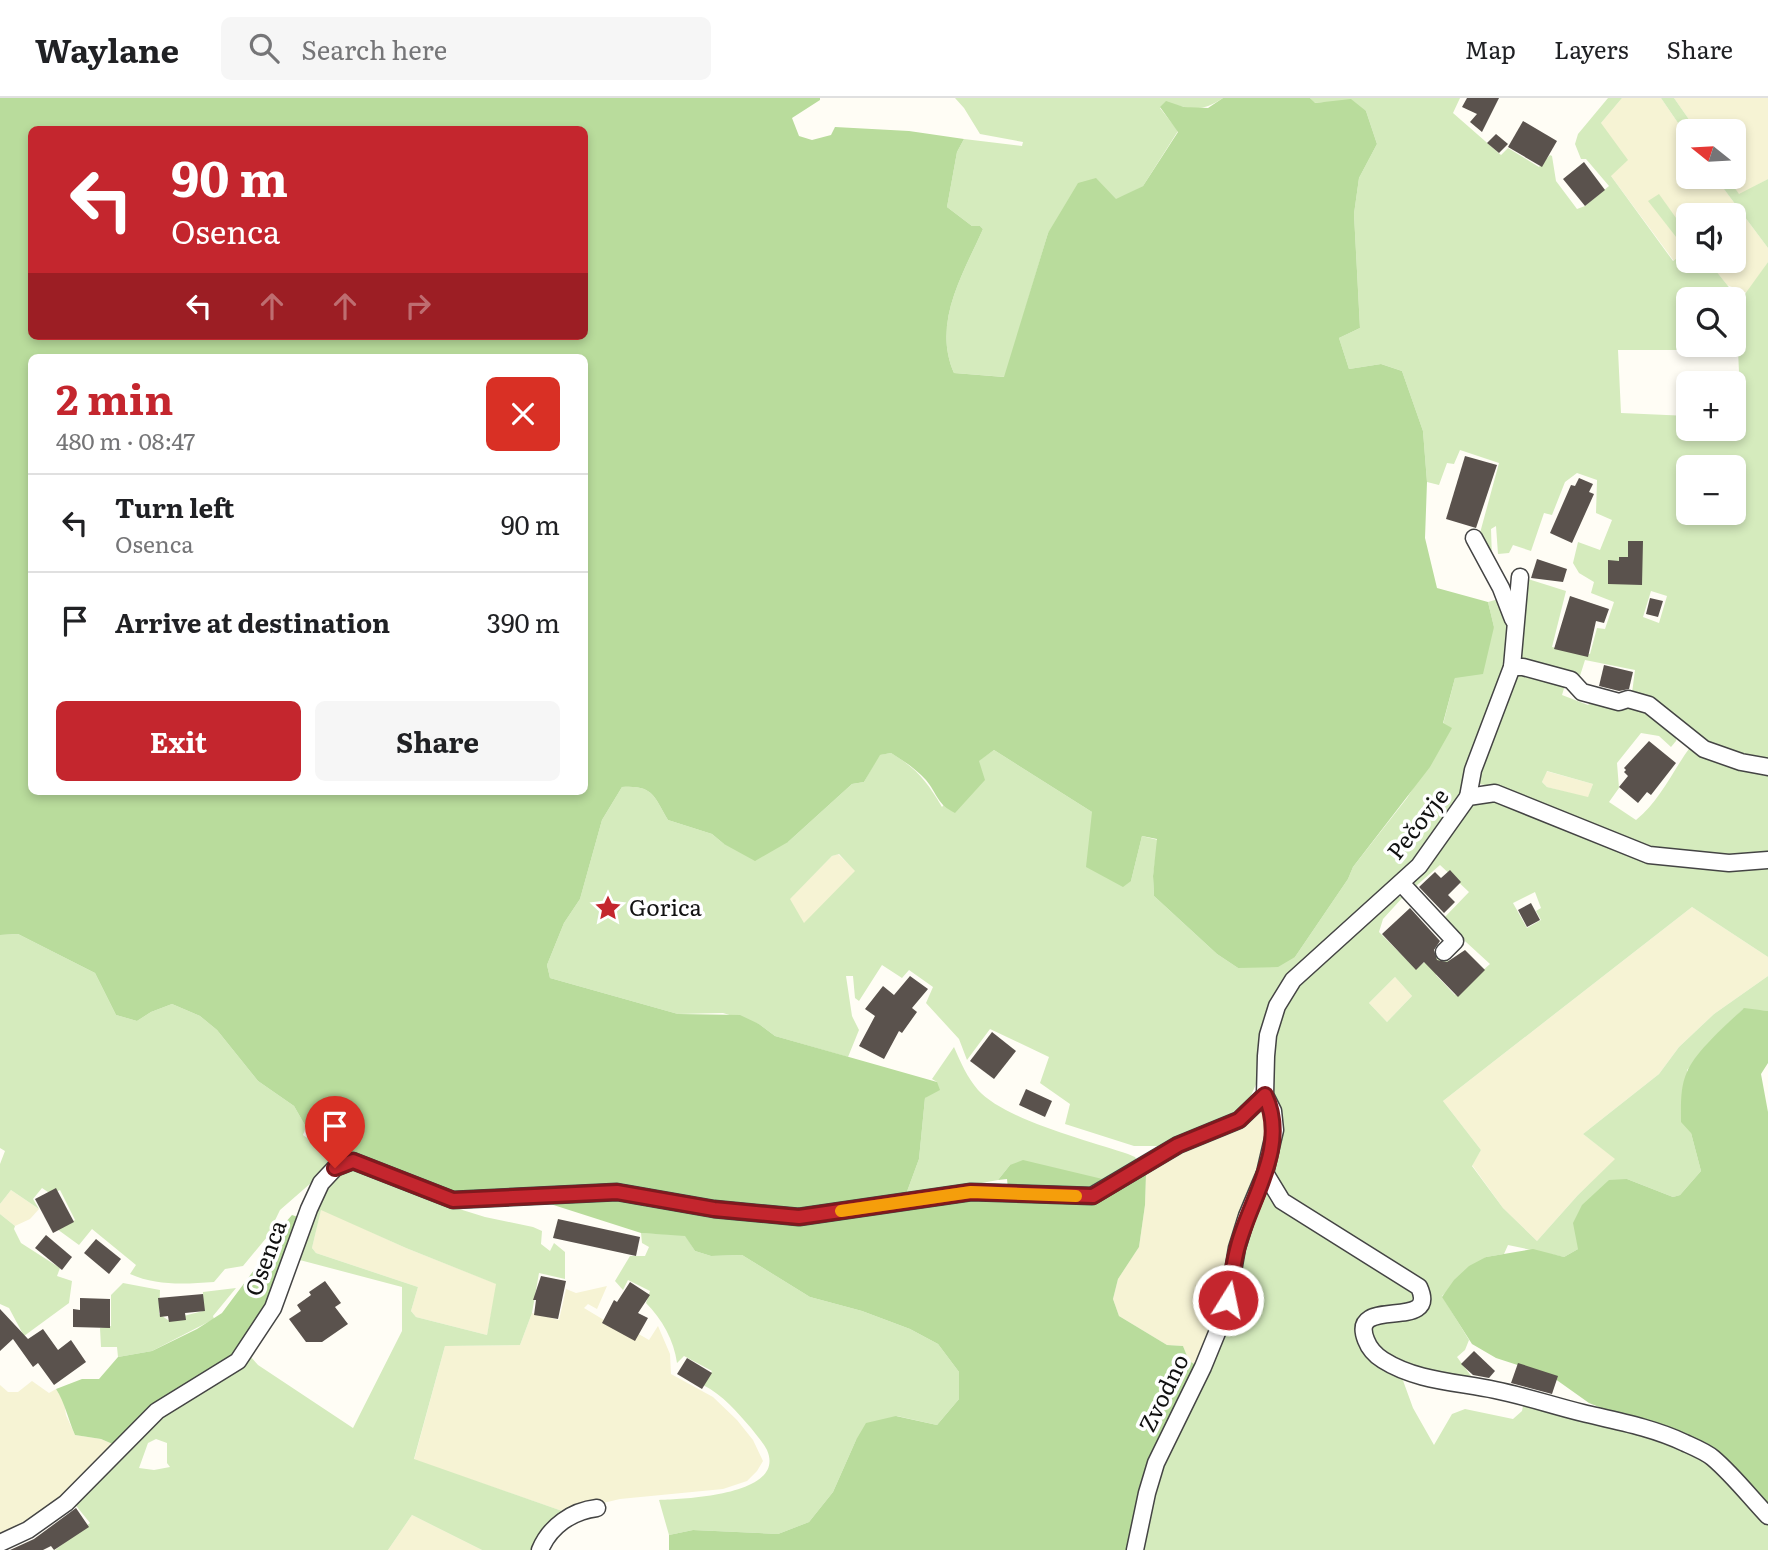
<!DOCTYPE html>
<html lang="en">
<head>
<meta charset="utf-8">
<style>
  :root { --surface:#fff; --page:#f6f6f6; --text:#202124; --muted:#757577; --line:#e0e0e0; --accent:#c4262e }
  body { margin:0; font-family:Literata,serif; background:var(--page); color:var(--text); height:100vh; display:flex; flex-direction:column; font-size:26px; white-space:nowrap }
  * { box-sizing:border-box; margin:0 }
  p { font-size:23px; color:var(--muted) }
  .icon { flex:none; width:38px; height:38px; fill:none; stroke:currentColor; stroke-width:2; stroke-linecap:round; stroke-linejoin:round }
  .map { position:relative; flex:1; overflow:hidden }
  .side { position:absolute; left:28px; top:256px; width:560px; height:441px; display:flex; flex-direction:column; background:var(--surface); border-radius:10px; box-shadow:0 4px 10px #0003 }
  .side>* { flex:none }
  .banner { position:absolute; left:28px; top:28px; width:560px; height:214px; border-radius:10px; box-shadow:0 4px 10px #0003; background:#c4262e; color:#fff; overflow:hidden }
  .needle { width:46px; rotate:288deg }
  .fabs { position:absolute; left:1676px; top:21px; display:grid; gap:14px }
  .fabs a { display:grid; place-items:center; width:70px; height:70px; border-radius:10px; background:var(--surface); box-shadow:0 4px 10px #0003; font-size:35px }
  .pin { position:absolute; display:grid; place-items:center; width:60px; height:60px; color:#fff; margin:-72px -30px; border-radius:50% 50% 50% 0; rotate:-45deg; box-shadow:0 0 7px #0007 }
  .pin .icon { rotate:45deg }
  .me { position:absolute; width:77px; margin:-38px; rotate:10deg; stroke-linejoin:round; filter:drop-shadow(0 0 5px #0008) }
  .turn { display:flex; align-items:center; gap:24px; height:147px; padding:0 28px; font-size:32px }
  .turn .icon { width:91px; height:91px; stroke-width:2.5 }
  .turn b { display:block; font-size:49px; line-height:60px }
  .lanes { display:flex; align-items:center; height:66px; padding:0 28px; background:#0003; justify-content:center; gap:35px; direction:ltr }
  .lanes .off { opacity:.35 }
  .round { display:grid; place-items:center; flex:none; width:74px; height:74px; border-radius:10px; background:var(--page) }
  .summary { display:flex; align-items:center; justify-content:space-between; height:119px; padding:0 28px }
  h1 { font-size:42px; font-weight:700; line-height:52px; color:var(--accent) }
  .primary-button { display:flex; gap:14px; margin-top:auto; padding:14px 28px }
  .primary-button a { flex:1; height:80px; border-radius:10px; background:var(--accent); color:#fff; font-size:28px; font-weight:700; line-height:80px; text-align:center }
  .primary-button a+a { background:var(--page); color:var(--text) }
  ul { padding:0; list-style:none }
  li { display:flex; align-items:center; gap:21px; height:98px; padding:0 28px; border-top:2px solid var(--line) }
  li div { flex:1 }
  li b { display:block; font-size:26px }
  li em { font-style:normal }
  header { display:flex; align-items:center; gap:42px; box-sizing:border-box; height:98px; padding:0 35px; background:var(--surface); border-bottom:2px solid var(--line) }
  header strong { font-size:33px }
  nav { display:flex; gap:38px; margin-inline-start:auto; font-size:24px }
  .search { width:490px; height:63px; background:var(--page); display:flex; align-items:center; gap:18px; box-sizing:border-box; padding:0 24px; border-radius:10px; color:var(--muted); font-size:26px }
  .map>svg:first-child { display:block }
  .farmland { fill:#f6f3d4 }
  .green { fill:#d5ebbd; fill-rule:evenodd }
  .forest { fill:#b9dc9c; fill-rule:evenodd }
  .building { fill:#5a524d }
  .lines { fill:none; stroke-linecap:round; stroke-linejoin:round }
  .minor-casing { stroke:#444; stroke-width:19 }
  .minor { stroke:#fff; stroke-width:16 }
  .route-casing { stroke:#7f191e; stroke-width:18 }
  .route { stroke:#c4262e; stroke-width:12 }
  .slow { stroke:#f59e0b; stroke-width:12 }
  .labels { text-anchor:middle; stroke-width:7; stroke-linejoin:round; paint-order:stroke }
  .street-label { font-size:23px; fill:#111; stroke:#fff }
  .poi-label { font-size:23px; fill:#111; stroke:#fff; text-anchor:start }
</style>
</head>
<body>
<header>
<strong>Waylane</strong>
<div class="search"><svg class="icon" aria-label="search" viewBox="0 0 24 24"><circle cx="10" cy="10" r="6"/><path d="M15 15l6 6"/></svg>Search here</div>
<nav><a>Map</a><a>Layers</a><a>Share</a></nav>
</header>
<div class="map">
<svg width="1768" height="1452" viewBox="0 0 1768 1452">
  <rect width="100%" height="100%" fill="#fffdf5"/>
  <g class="farmland">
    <polygon points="1622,0 1661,0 1689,41 1689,79 1715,79 1768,150 1768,164 1747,195 1727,187 1708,163 1734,163 1734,117 1689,117 1689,138 1659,97 1649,103 1687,153 1674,163 1611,78 1601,25"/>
    <polygon points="1674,0 1768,0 1768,81 1739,97 1727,79 1734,79 1734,33 1697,33"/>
    <polygon points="1546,673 1593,686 1588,700 1547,689 1542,684"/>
    <polygon points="838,756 856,773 804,826 789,801 832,758"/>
    <polygon points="1692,809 1768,859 1768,878 1714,916 1679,949 1659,976 1583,1036 1616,1061 1578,1097 1537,1143 1503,1110 1472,1067 1481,1052 1443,1003"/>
    <polygon points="1395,879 1412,898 1387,924 1369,905"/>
    <polygon points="1259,1011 1269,1014 1272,1029 1225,1200 1198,1268 1189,1263 1183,1248 1167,1247 1119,1218 1113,1201 1118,1181 1139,1149 1145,1107 1146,1076 1167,1059 1232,1033"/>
    <polygon points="11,1092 39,1111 30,1121 15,1128 0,1116 0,1106"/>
    <polygon points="321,1111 406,1150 497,1186 487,1237 416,1219 411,1213 418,1189 316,1155 312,1150"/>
    <polygon points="607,1188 597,1211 588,1206 584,1210 634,1240 637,1235 649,1242 658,1228 670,1256 671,1276 713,1299 737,1322 753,1342 763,1363 757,1373 747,1383 723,1391 620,1401 565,1414 414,1362 445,1248 520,1247 532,1215 559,1222 566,1191 576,1195"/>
    <polygon points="32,1283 49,1295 56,1291 64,1304 66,1317 75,1337 101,1341 115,1347 53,1410 0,1440 0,1287 8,1294 18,1294"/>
    <polygon points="412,1417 482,1452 388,1452"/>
  </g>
  <g class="green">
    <path d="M955,0H1223C1201,15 1190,11 1166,4L1160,10L1178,33L1143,88L1116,102L1096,81L1048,135L1005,279L954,275C932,225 963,176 983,131L980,128H972L947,109L957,54L964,41L1022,48L1023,44L980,36L964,10Z"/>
    <path d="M1310,0H1460L1453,15L1501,57L1508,50L1539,69L1550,57L1552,58L1556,83L1577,111L1585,108L1609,88L1586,61H1581L1575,46L1578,36L1608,0H1622L1601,25L1628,62L1611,78L1673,163L1687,153L1648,103L1659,96L1689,138V163H1708L1740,203L1768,164V664L1709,648L1632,595L1635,572L1585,562L1579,581L1519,564L1525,488L1528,481L1566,493L1552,549L1590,556L1597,530L1605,531L1614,504L1591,495L1594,484L1579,475L1573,465L1578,444L1600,452L1612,422L1596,415L1597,382L1577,375L1565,384L1552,417L1544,415L1531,453L1513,447L1509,455L1498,456L1496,428L1491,431L1492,461L1484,448L1480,435L1499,365L1460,352L1454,366L1447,365L1439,387L1427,384L1423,333L1402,273L1381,266L1349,271L1339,240L1360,230L1354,116L1359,80L1377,46L1366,13L1326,4L1314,5ZM1689,201H1734V247H1689ZM1618,252H1738L1741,319H1734V331H1689V318L1621,315ZM1689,369H1734V415H1689ZM1651,493L1667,498L1659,525L1643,519Z"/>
    <polygon points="1661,0 1674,0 1697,33 1689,33 1689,41"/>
    <polygon points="1715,79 1727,79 1739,96 1768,81 1768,150"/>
    <path d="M1502,500L1511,525L1509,564L1462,696L1415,767L1283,889L1258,982L1247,1006L1231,1021L1158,1048H1134L1065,1026L1070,1006L1040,985L1049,959L990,931L967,962L959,941L926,905L933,889L909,872L902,880L882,867L859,903L855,900L853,878H846L852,918L859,932L848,959L775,938L759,926L723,915L678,916L550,880L547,867L564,825L580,801L602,722L622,689C653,687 654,698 668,722L712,736L724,746L788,744L852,686L864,684L879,657L891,655C916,670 927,683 942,709L978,663L994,652L1092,714L1131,783L1142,738L1158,742L1153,778L1154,798L1217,856L1238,870L1295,859L1348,781L1353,769L1407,700L1451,630L1443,626L1455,580L1494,529L1488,504ZM839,756L855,773L804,825L790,801L832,758Z"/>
    <path d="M1530,574L1566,584L1562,597L1588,607L1595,600L1647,610L1677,636L1676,643L1671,649L1659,638L1641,635L1617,665L1619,690L1609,704L1636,722C1660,703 1673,672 1691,648L1768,672V757L1726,759L1660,752L1625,741L1501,690L1479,686L1476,675L1513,584L1519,577ZM1547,673L1593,686L1588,699L1547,689L1542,684Z"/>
    <path d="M1494,699L1658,765L1768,767V859L1692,809L1443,1003L1481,1052L1472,1068L1503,1110L1537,1143L1578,1097L1615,1061L1583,1036L1659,976L1679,949L1714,916L1768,878V913L1743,911L1719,934L1687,972L1691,1035L1701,1073L1680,1097L1673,1099L1627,1081L1578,1151L1564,1159L1508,1147L1504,1156L1486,1159L1442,1198L1469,1242L1465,1252L1457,1259L1477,1286L1399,1266L1370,1241V1231L1375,1223L1426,1206L1428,1193L1422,1183L1282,1098L1271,1078L1269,957L1279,915L1301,881L1395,799H1403L1383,821L1379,834L1416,871L1438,853L1449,863L1436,877L1455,897L1490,866L1442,822L1469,794L1440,767L1416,788L1414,784L1468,707ZM1535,794L1541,810L1536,813L1541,822L1527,830L1513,805ZM1395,879L1412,898L1387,924L1369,905Z"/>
    <path d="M18,836L95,875L116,917L137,923L151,914L172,906L200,918L217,932L258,983L294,1008L306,1029L303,1037L327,1054L335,1064L280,1112L267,1139L243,1168L225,1171L214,1184C185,1186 157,1188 130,1176L136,1167L92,1131L79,1147L57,1131L75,1122L60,1092L51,1096L42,1090L33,1101L39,1111L11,1092L0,1106V1066L5,1053L0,1050V837Z"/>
    <path d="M954,949C961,965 967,979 978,992C1005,1022 1090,1043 1128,1056L1135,1059L1138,1064L1115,1084L1010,1067L998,1082L905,1099L919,1061L925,1000L937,984L932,981Z"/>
    <path d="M350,1069L363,1071L427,1101L485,1119L533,1129L542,1133L541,1146L550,1153L554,1145L565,1154V1181L539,1175L532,1215L520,1247L445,1248L414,1361L565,1414L534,1452H482L412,1417L388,1452H55L90,1425L73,1404L163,1315L250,1258L258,1267L353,1330L402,1233V1189L296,1161L327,1084ZM321,1112L406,1150L496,1186L487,1237L416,1219L411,1213L418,1189L316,1155L312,1150ZM156,1341L167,1345V1365L170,1369L154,1372L139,1370L148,1345Z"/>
    <polygon points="1267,1083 1402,1182 1415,1197 1410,1208 1361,1229 1401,1277 1413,1310 1434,1347 1452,1316 1465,1311 1513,1321 1522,1313 1524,1303 1625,1330 1700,1356 1768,1424 1768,1452 1140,1452 1149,1401 1237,1172"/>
    <polygon points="0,1116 15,1128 14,1131 21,1145 60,1170 57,1178 72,1183 69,1205 24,1238 9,1210 0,1206"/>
    <path d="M641,1135L685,1137L695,1153L711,1158L742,1157L810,1199L862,1213L910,1231L938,1246L959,1274V1301L937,1327L897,1318L856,1342L833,1394L809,1424L778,1436L693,1432L669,1437L659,1402C682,1401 787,1398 767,1352C763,1344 756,1337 751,1330C737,1314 723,1297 703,1287L712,1273L684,1258L677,1265C674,1242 662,1221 646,1205L650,1193L628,1182L623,1192L615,1183L630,1158H645L649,1149L642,1145Z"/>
    <polygon points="123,1185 160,1192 159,1216 168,1222 203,1213 203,1194 236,1190 213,1218 214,1221 152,1253 118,1259 117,1249 101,1249 100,1230 111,1228 111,1197"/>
  </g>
  <g class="forest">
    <path d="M0,0H820V2L792,20L799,38L812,42L831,37L835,29L909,33L964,41L957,54L947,109L972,128H980L983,131C963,176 932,225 954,275L1004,279L1048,135L1078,85L1096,80L1116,101L1143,88L1178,34L1160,9L1166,3L1184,9L1208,10L1223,0H1310L1315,5L1351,1L1366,13L1377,46L1359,80L1354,116L1360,230L1339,240L1349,271L1381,266L1402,273L1423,333L1427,384L1425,440L1437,490L1488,504L1494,529L1483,576L1455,580L1443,625L1452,630L1430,669L1353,769L1348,781L1295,859L1278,869L1238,870L1217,856L1154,798L1153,778L1157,741L1142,738L1131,783L1123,789L1086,769L1092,714L994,652L979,663L985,682L955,715C937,706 938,697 926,682C916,671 904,663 891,655L880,657L864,684L852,686L788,744L755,763L724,746L712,736L668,722C654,698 653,687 622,689L602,722L580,801L564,825L547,867L550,880L678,916L740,917L759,926L775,938L937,984L940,992L925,1000L919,1061L905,1099L1008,1091L1007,1081L998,1082L1010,1067L1023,1062L1115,1084L1125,1089L1146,1076L1145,1107L1139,1149L1118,1181L1113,1201L1119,1218L1167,1247L1183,1248L1189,1263L1198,1268L1132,1452H669V1437L693,1432L778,1436L809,1424L833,1394L856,1342L866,1325L896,1318L937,1327L959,1301V1274L938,1246L910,1231L862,1213L810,1199L742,1157L711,1158L695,1153L685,1138L641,1135L541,1103L467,1099L355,1059L339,1052L306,1029L294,1008L258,983L217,932L200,918L172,906L151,914L137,923L116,917L95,875L18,836L0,837ZM32,32H584V238H32ZM32,259H584V693H32Z"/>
    <path d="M1744,910L1768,913V965L1761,976L1768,1014V1410L1712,1354L1589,1305L1551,1278L1496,1260L1472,1246L1442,1199L1454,1182L1469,1168L1486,1159L1533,1151L1564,1159L1578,1151L1573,1125L1582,1107L1609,1082L1627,1081L1673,1099L1680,1097L1701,1073L1691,1035L1681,1024C1681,1007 1680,989 1687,974C1695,954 1728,925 1744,910Z"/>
    <path d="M292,1117L298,1119L286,1161L250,1244L115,1347L101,1341L75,1337C68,1321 65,1305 56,1291L82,1281H99L118,1259L152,1253L197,1231L222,1215L266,1156L277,1134Z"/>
  </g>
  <g class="building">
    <polygon points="1467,0 1499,0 1482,34 1470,24 1477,16 1462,9"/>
    <polygon points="1523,23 1557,43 1542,69 1508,49"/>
    <polygon points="1496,36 1508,46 1499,55 1487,45"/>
    <polygon points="1584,64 1605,92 1585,108 1563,81"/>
    <polygon points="1465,358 1497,367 1476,430 1446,421"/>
    <polygon points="1579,380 1593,386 1589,394 1594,396 1572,445 1550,435 1571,387 1575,388"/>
    <polygon points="1628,443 1643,443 1642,487 1608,486 1608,462 1619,463 1619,459 1628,459"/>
    <polygon points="1537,461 1567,471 1563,484 1531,480"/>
    <polygon points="1570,498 1609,511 1604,525 1596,523 1588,559 1554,551"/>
    <polygon points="1650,500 1663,503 1658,519 1646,516"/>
    <polygon points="1604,567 1633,574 1629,591 1619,593 1599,588"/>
    <polygon points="1649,643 1676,665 1651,697 1647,694 1638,705 1619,689 1628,678 1624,674 1626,672 1624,670"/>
    <polygon points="1450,772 1461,784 1448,797 1455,804 1444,815 1419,789 1435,774 1441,780"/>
    <polygon points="1531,805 1540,822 1527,829 1518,812"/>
    <polygon points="1410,810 1440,843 1434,852 1437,862 1447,864 1465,852 1485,872 1458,899 1424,864 1416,872 1382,836"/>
    <polygon points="910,878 928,891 912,910 917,914 902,935 899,933 884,961 859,948 875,918 865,911 883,888 894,897"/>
    <polygon points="992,934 1016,953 994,981 970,963"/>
    <polygon points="1026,991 1052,1003 1045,1019 1019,1007"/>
    <polygon points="56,1090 74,1124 53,1135 35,1101"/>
    <polygon points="558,1121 640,1139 636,1158 553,1140"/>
    <polygon points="46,1137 72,1159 62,1172 35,1150"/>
    <polygon points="96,1141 121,1161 109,1176 84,1155"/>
    <polygon points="541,1178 566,1183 558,1221 534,1217 536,1202 533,1202"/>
    <polygon points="325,1183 341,1205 335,1209 348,1226 322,1244 306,1244 289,1221 301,1213 297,1207 311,1197 309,1194"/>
    <polygon points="630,1184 650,1197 638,1215 648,1220 635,1243 602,1225 614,1202 617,1204"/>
    <polygon points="203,1196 205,1213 185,1215 186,1222 169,1224 168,1218 160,1219 158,1200"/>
    <polygon points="80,1200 110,1201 110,1230 73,1229 73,1211 80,1212"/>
    <polygon points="0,1211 28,1241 43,1231 58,1252 71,1242 86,1264 54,1287 38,1265 33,1269 13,1241 0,1253"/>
    <polygon points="1474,1253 1495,1273 1489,1280 1473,1277 1461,1266"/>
    <polygon points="687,1260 712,1275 702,1291 677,1276"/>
    <polygon points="1518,1265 1558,1278 1552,1296 1511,1285"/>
    <polygon points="76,1410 89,1429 54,1452 51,1448 43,1452 10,1452 34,1441"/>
  </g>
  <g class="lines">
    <g class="minor-casing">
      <g id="minor">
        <polyline points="1474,440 1501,490 1513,521"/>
        <polyline points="1512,569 1523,569 1571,582 1582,594 1619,604 1628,601 1649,607 1704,651 1741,664 1768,669"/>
        <polyline points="1468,699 1473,672 1512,569 1520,479"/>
        <polyline points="1401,785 1455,843 1444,854"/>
        <path d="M1265,1075L1282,1103L1419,1189C1440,1235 1348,1196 1366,1242C1369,1250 1375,1257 1383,1262C1416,1283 1457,1284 1495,1292C1525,1298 1554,1308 1583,1315C1617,1323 1654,1330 1685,1345C1694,1349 1706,1354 1713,1360C1733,1377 1750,1399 1768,1418"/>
        <polyline points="0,1445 28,1432 66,1405 157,1313 238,1263 273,1210 309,1111 321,1085 335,1070 353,1063 453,1102 617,1094 714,1111 799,1119 971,1094 1092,1098 1178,1047 1239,1022 1265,997"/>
        <path d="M540,1452C550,1428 572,1413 597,1410"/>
        <polyline points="1135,1452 1147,1395 1156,1365 1203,1269 1221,1225 1228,1202 1237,1150 1247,1118 1265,1075 1275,1032 1273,1013 1265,997 1266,958 1268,937 1277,908 1293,882 1419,768 1468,699 1495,695 1649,757 1729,765 1768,762"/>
      </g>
    </g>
    <use href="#minor" class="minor"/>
  </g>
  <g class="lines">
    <g class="route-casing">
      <path id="route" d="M335,1070L353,1063L453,1102L617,1094L714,1111L799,1119L971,1094L1093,1098L1178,1047L1239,1022L1265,997C1289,1049 1251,1099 1238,1148C1233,1166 1231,1184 1228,1202"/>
    </g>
    <use href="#route" class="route"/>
    <polyline class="slow" points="841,1113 971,1094 1076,1098"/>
  </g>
  <defs>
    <g id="sight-bare" transform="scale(2.1)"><path d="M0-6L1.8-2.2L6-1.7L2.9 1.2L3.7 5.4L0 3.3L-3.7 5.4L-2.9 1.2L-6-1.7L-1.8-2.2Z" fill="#c4262e" stroke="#fff" stroke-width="2.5" paint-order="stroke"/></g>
  </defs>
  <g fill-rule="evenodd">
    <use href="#sight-bare" x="608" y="810"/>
  </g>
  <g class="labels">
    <g class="street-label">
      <text transform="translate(1418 726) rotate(-52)" y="8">Pečovje</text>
      <text transform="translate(266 1160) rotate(-70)" y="8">Osenca</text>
      <text transform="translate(1164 1295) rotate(-64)" y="8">Zvodno</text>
    </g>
    <g class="poi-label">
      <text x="629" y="818">Gorica</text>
    </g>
  </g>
</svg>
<div class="fabs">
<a><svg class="needle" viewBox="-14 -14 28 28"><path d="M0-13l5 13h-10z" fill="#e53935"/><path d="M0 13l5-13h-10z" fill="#757577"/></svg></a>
<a><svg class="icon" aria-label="sound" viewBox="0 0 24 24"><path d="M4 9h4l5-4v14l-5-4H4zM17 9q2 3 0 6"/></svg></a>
<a><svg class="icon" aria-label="search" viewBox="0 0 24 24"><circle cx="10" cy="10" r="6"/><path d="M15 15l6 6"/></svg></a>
<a>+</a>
<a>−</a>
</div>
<div class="pin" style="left:335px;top:1070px;background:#d93025"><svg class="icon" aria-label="arrive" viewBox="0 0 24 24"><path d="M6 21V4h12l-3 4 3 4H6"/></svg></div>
<svg class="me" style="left:1228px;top:1202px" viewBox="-20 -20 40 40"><circle r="17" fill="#c4262e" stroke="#fff" stroke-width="3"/><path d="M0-11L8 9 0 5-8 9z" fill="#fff"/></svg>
<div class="banner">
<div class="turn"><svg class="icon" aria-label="left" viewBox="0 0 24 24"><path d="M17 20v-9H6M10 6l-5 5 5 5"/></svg><div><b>90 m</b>Osenca</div></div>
<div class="lanes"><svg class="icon" aria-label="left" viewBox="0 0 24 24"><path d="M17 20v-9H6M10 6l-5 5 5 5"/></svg><svg class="icon off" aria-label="ahead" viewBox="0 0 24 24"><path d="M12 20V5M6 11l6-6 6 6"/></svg><svg class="icon off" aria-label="ahead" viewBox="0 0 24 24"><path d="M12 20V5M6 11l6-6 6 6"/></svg><svg class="icon off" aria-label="right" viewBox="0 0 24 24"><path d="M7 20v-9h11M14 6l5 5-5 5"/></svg></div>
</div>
<section class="side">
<div class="summary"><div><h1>2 min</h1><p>480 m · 08:47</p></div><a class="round" style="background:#d93025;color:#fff"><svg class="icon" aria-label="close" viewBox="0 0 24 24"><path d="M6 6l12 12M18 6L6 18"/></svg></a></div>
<ul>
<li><svg class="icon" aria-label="left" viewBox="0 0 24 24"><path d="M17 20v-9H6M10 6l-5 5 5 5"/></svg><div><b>Turn left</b><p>Osenca</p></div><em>90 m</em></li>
<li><svg class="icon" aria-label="arrive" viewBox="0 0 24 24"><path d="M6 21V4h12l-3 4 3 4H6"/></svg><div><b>Arrive at destination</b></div><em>390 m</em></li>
</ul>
<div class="primary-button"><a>Exit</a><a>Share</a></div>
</section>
</div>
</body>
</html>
